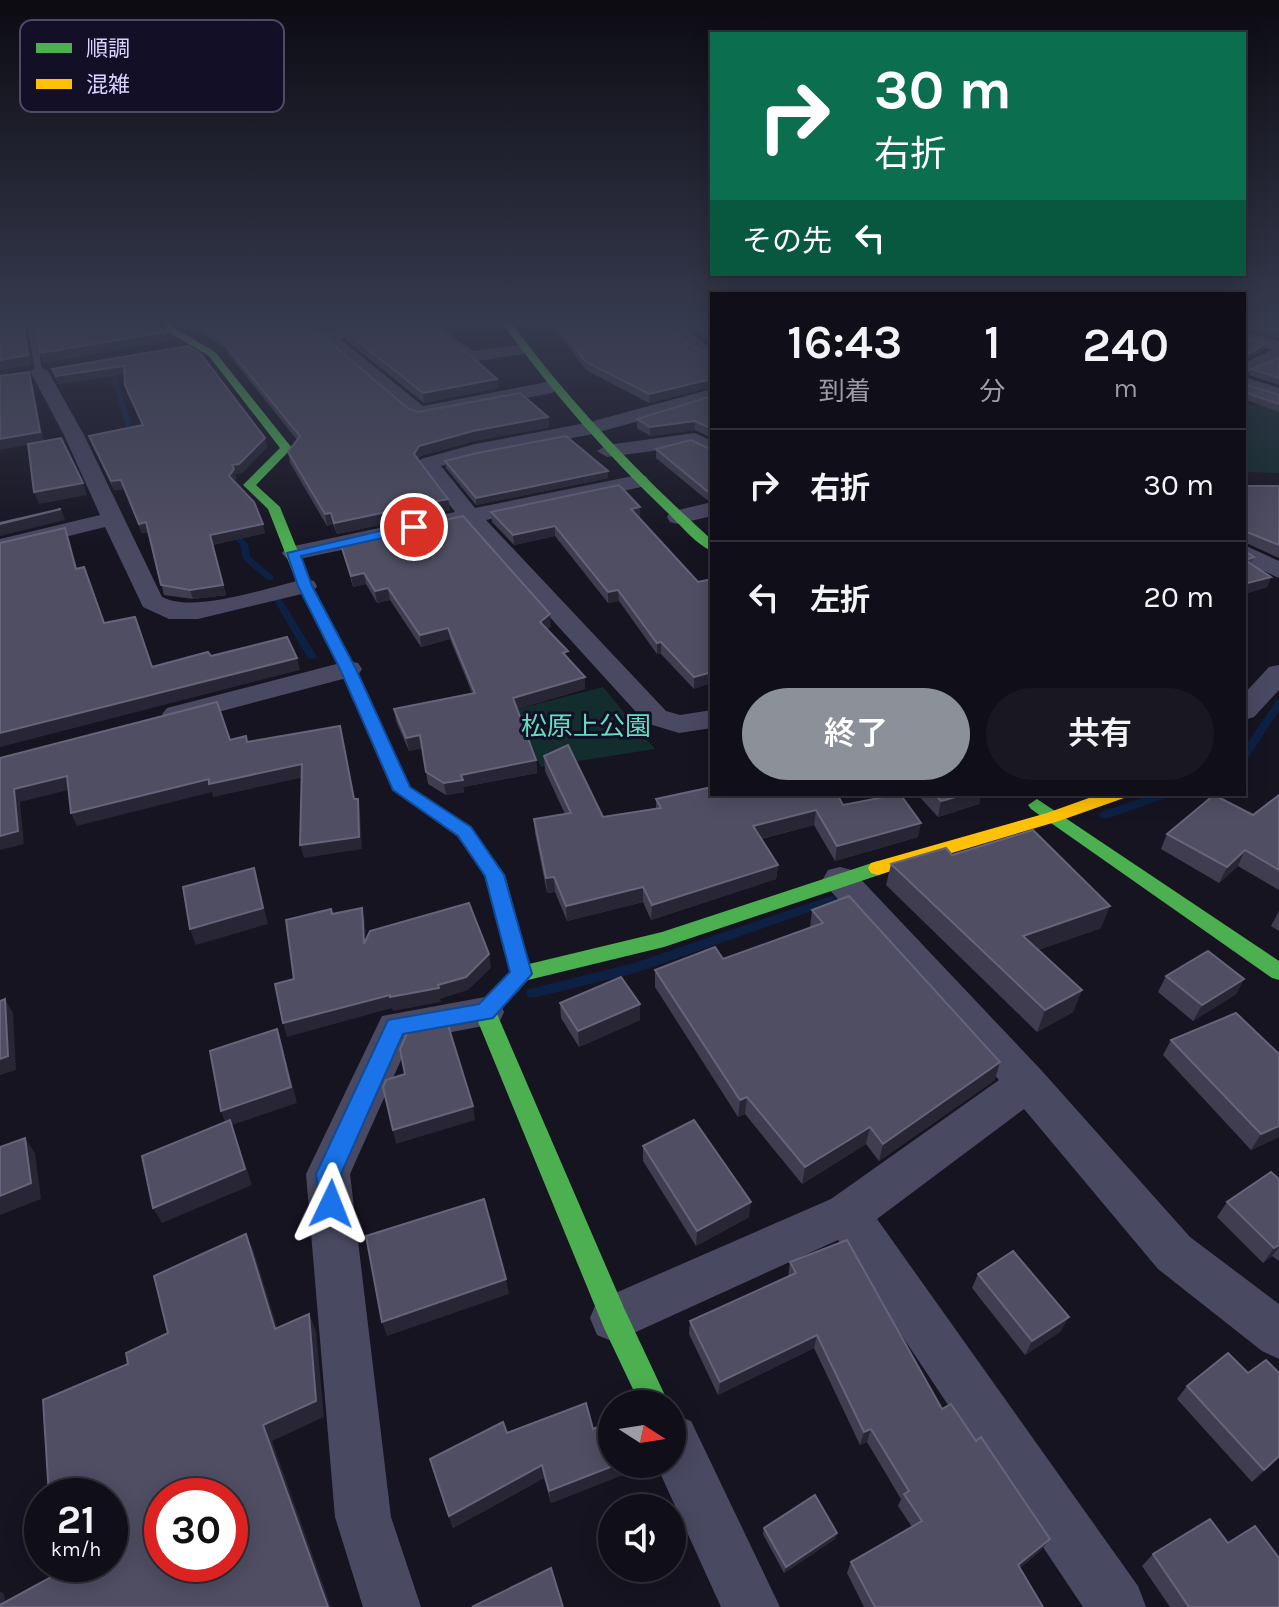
<!DOCTYPE html>
<html lang="ja">
<head>
<meta charset="utf-8">
<style>
  :root { --surface:#100f19; --page:#191822; --text:#f1f3f6; --muted:#9c9ca2; --line:#302f38; --accent:#8c9099 }
  body { margin:0; font-family:Karla,"Noto Sans JP",sans-serif; background:var(--page); color:var(--text); height:100vh; display:flex; flex-direction:column; font-size:30px; white-space:nowrap }
  * { box-sizing:border-box; margin:0 }
  p { font-size:26px; color:var(--muted) }
  .icon { flex:none; width:44px; height:44px; fill:none; stroke:currentColor; stroke-width:2; stroke-linecap:round; stroke-linejoin:round }
  .map { position:relative; flex:1; overflow:hidden }
  .details { position:absolute; left:710px; top:292px; width:536px; height:504px; display:flex; flex-direction:column; background:var(--surface); border-radius:0px; box-shadow:0 4px 20px #0003,0 0 0 2px var(--line) }
  .details>* { flex:none }
  .top-card { position:absolute; left:710px; top:32px; width:536px; height:244px; border-radius:0px; box-shadow:0 4px 20px #0003,0 0 0 2px var(--line); background:#0b6e4f; color:#fff; overflow:hidden }
  .needle { width:52px; rotate:102deg }
  .controls { position:absolute; left:598px; top:1390px; display:grid; gap:16px }
  .controls a { display:grid; place-items:center; width:88px; height:88px; border-radius:50%; background:var(--surface); box-shadow:0 4px 20px #0003,0 0 0 2px var(--line); font-size:40px }
  .speed { position:absolute; left:24px; top:1478px; display:flex; gap:16px; font-size:40px; font-weight:700; text-align:center }
  .speed>* { display:grid; place-content:center; width:104px; height:104px; border-radius:50%; background:var(--surface); box-shadow:0 4px 20px #0003,0 0 0 2px var(--line); line-height:1 }
  .speed small { font-size:20px; font-weight:400 }
  .speed .limit { border:12px solid #d22; background:#fff; color:#111 }
  .pin { position:absolute; display:grid; place-items:center; width:68px; height:68px; color:#fff; margin:-34px; border:4px solid #fff; border-radius:50%; box-shadow:0 2px 8px #0007 }
  .me { position:absolute; width:88px; margin:-44px; rotate:2deg; stroke-linejoin:round; filter:drop-shadow(0 0 6px #0008) }
  .turn { display:flex; align-items:center; gap:28px; height:168px; padding:0 32px; font-size:36px }
  .turn .icon { width:104px; height:104px; stroke-width:2.5 }
  .turn b { display:block; font-size:56px; line-height:68px }
  .then { display:flex; align-items:center; height:76px; padding:0 32px; background:#0003; gap:16px; font-size:30px }
  .eta { display:flex; justify-content:space-evenly; align-items:center; height:136px; text-align:center }
  .eta b { font-size:48px; font-weight:600; line-height:56px }
  .button { display:flex; gap:16px; margin-top:auto; padding:16px 32px }
  .button a { flex:1; height:92px; border-radius:48px; background:var(--accent); color:#fff; font-size:32px; font-weight:600; line-height:92px; text-align:center }
  .button a+a { background:var(--page); color:var(--text) }
  ul { padding:0; list-style:none }
  li { display:flex; align-items:center; gap:24px; height:112px; padding:0 32px; border-top:2px solid var(--line) }
  li div { flex:1 }
  li b { display:block; font-size:30px }
  li em { font-style:normal }
  .map>svg:first-child { display:block }
  .green { fill:#132c2d }
  .lines { fill:none; stroke-linecap:round; stroke-linejoin:round }
  .stream { fill:#0d2144; fill-rule:evenodd }
  .lane { fill:#4a4962; fill-rule:evenodd }
  .street { fill:#4a4962; fill-rule:evenodd }
  .fast { fill:#4caf50; fill-rule:evenodd }
  .slow { fill:#ffc107; fill-rule:evenodd }
  .wall { fill:#403d50 }
  .shaded-wall { fill:#282635 }
  .building { fill:#504e63; stroke:#66637b; stroke-width:2; fill-rule:evenodd }
  .route { fill:#1a73e8; stroke:#114b97; stroke-width:2 }
  .labels { text-anchor:middle; stroke-width:6; stroke-linejoin:round; paint-order:stroke }
  .park-label { font-size:26px; fill:#5fe0c0; stroke:#130f26 }
  .key { fill:#130f26; stroke:#4e4a67; stroke-width:2 }
  .key-label { font-size:22px; fill:#d9d4ff }
</style>
</head>
<body>
<div class="map">
<svg width="1279" height="1607" viewBox="0 0 1279 1607">
  <rect width="100%" height="100%" fill="#161421"/>
  <g class="green">
    <polygon points="1279,398 1279,473 1244,472 1244,402 1253,405"/>
    <polygon points="603,687 655,749 541,767 523,734 506,712"/>
  </g>
  <g class="lines">
    <g class="stream">
      <polygon points="107,362 112,363 132,426 141,437 140,438 136,438 126,426"/>
      <polygon points="229,528 235,528 248,545 250,556 273,576 273,580 267,580 243,559 240,545 228,530"/>
      <polygon points="275,592 279,595 317,657 315,659 309,659 307,657 271,595"/>
      <polygon points="1279,700 1279,711 1248,758 1244,759 1244,748 1276,701"/>
      <polygon points="1154,794 1170,794 1169,797 1109,818 1101,818 1099,815 1101,812"/>
      <polygon points="831,896 835,897 837,900 835,903 635,973 533,998 528,997 526,993 528,989 533,988 634,963"/>
    </g>
    <polygon class="lane" points="27,321 35,321 42,373 35,371"/>
    <g class="street">
      <polygon points="372,321 402,321 340,339 423,406 552,381 561,387 552,393 419,419 412,417 319,337 321,333"/>
      <polygon points="412,321 431,321 473,351 524,344 533,349 524,354 470,362"/>
      <polygon points="657,321 676,321 712,349 712,361 692,352"/>
      <polygon points="1244,331 1279,341 1279,360 1244,374 1244,363 1272,350 1244,341"/>
      <path d="M39,366L48,371L84,435L162,597C195,614 269,587 305,579L314,581L317,586L314,591L198,619H169L143,607L105,527L0,553V539L100,515L64,435L30,371Z"/>
      <polygon points="1244,377 1279,388 1279,400 1244,389"/>
      <polygon points="712,389 712,401 588,435 477,456 441,466 475,508 638,475 646,476 649,481 646,486 486,520 666,711 680,715 712,710 712,728 679,733 646,723 465,524 294,560 286,558 282,553 286,548 294,546 455,512 418,463 421,459 475,444 586,423"/>
      <polygon points="695,433 712,441 712,456 691,446 607,457 597,451 607,445"/>
      <polygon points="712,502 712,516 678,524 670,522 667,517 670,512"/>
      <polygon points="1244,545 1279,561 1279,578 1244,562"/>
      <polygon points="348,661 358,663 362,669 358,675 177,723 167,720 162,714 167,708"/>
      <polygon points="1279,665 1279,690 1254,717 1244,720 1244,694 1269,667"/>
      <polygon points="840,867 852,870 1042,1071 1190,1237 1279,1304 1279,1359 1262,1351 1158,1269 1024,1109 877,1219 1138,1586 1146,1607 1083,1607 838,1240 614,1342 597,1335 590,1318 597,1301 831,1199 999,1080 828,888 823,879 828,870"/>
      <polygon points="485,997 499,1001 504,1012 499,1023 410,1040 350,1174 391,1517 421,1607 363,1607 335,1517 306,1174 382,1016"/>
      <polygon points="672,1414 691,1421 780,1607 721,1607 656,1464 672,1464"/>
    </g>
    <g class="fast">
      <polygon points="161,321 170,321 173,327 215,352 292,448 256,485 280,507 312,586 356,669 409,787 471,828 505,875 529,964 662,932 878,861 885,863 888,868 885,873 664,947 528,980 497,1014 624,1308 669,1404 640,1404 604,1328 474,1012 510,972 486,876 457,836 393,790 340,669 298,586 268,509 243,485 280,448 209,356 167,331"/>
      <path d="M501,321H510C569,402 638,473 712,540V551C697,545 682,527 670,515C608,456 551,392 501,321Z"/>
      <polygon points="1037,799 1279,961 1279,980 1272,978 1031,809 1028,805"/>
    </g>
    <polygon class="slow" points="1100,794 1127,794 1124,798 1059,821 878,875 871,873 868,868 871,863 1047,813"/>
  </g>
  <g class="wall">
    <polygon points="183,321 358,321 318,333 409,409 418,412 548,417 549,427 474,441 420,456 418,460 450,510 337,534 333,524 327,526 290,463 288,452 297,440 222,346"/>
    <polygon points="437,321 454,321 448,330"/>
    <polygon points="549,321 662,321 690,346 712,354 712,387 649,403 586,370"/>
    <polygon points="681,321 712,321 712,345"/>
    <polygon points="1244,321 1279,321 1279,339 1244,329"/>
    <polygon points="345,331 497,379 498,388 424,403 346,340"/>
    <polygon points="188,346 265,438 267,447 242,473 235,474 236,478 234,481 265,533 212,545 226,595 193,599 164,595 148,532 142,533 124,489 114,490 92,444 89,436 142,425 127,393 125,385 124,374 58,384 52,369"/>
    <polygon points="1279,358 1279,385 1249,375 1251,369"/>
    <polygon points="1244,384 1279,395 1279,412 1244,399"/>
    <polygon points="712,396 712,438 695,430 650,436 637,428 637,419"/>
    <polygon points="656,449 712,450 712,500 707,500 656,458"/>
    <polygon points="445,461 608,471 608,478 476,505 446,468"/>
    <polygon points="1244,486 1279,486 1279,558 1246,543 1245,551 1254,557 1251,564 1271,577 1267,587 1244,594"/>
    <polygon points="491,512 640,517 639,517 698,582 694,689 661,654 657,654 619,601 608,603 555,536 514,545 492,522"/>
    <polygon points="340,542 551,626 547,629 569,659 585,689 517,709 536,760 537,773 463,787 464,792 446,795 428,784 422,748 409,751 396,721 394,709 472,693 450,639 421,647 390,600 377,603 366,584 353,587"/>
    <polygon points="544,756 603,817 656,808 656,799 843,805 918,837 835,861 814,825 761,839 778,865 776,879 651,920 643,902 567,921 555,892 547,893 535,833 534,819 565,814 545,771"/>
    <polygon points="917,794 981,794 979,804 938,817"/>
    <polygon points="1279,795 1279,890 1238,866 1219,883 1161,849 1167,834 1253,815"/>
    <polygon points="952,855 1101,928 1038,950 1082,990 1073,1012 1037,1032 886,885 891,864"/>
    <polygon points="812,910 995,1080 879,1161 866,1144 802,1184 745,1114 738,1117 655,987 655,970 723,959 810,928"/>
    <polygon points="1279,911 1279,931 1271,926"/>
    <polygon points="1166,976 1244,979 1236,994 1193,1021 1158,992"/>
    <polygon points="560,1003 640,1020 579,1047 561,1018"/>
    <polygon points="1171,1040 1279,1137 1251,1150 1163,1055"/>
    <polygon points="643,1146 749,1217 696,1246 643,1161"/>
    <polygon points="1279,1179 1279,1261 1272,1256 1263,1263 1217,1217 1227,1202"/>
    <polygon points="790,1262 976,1441 1050,1539 1041,1550 1020,1568 1043,1607 864,1607 847,1573 851,1562 912,1527 898,1506 901,1499 867,1442 860,1445 814,1348 718,1395 689,1334 690,1321 788,1277"/>
    <polygon points="978,1274 1061,1331 1025,1355 972,1288"/>
    <polygon points="1248,1373 1279,1458 1252,1482 1177,1399 1187,1386"/>
    <polygon points="593,1429 630,1472 551,1503 544,1478 453,1528 430,1459 507,1433"/>
    <polygon points="764,1528 837,1533 835,1539 784,1573 763,1534"/>
    <polygon points="1228,1543 1279,1607 1170,1607 1142,1566 1153,1554"/>
  </g>
  <g class="shaded-wall">
    <polygon points="23,321 25,321 31,365 0,370 0,360"/>
    <polygon points="322,321 358,321 318,332 317,339 315,330 317,323"/>
    <polygon points="448,321 454,321 448,330"/>
    <polygon points="166,332 169,341 44,363 40,353"/>
    <polygon points="1266,344 1264,350 1244,361 1244,356"/>
    <polygon points="124,366 126,374 58,384 56,376"/>
    <polygon points="29,372 32,381 44,442 0,450 0,439"/>
    <polygon points="497,379 498,388 424,403 423,393"/>
    <polygon points="712,379 712,387 649,403 649,394"/>
    <polygon points="548,417 549,427 474,441 420,456 416,465 414,454 419,446 473,431"/>
    <polygon points="695,421 695,430 650,436 650,427"/>
    <polygon points="265,438 267,447 242,473 235,474 236,478 231,485 229,476 232,465"/>
    <polygon points="608,471 608,478 476,505 476,498"/>
    <polygon points="121,480 124,489 114,490 111,481"/>
    <polygon points="83,483 87,495 39,504 34,492"/>
    <polygon points="448,499 450,510 337,534 334,523"/>
    <polygon points="640,507 640,517 631,519 631,509"/>
    <polygon points="61,509 65,520 0,536 0,524"/>
    <polygon points="331,513 333,524 327,526 325,514"/>
    <polygon points="146,522 149,532 142,533 139,524"/>
    <polygon points="263,524 265,533 212,545 210,535"/>
    <polygon points="555,526 555,536 514,545 513,535"/>
    <polygon points="364,573 366,584 353,587 351,576"/>
    <polygon points="1271,577 1267,587 1244,594 1244,584"/>
    <polygon points="223,585 226,595 193,599 190,590"/>
    <polygon points="388,588 390,600 377,603 375,591"/>
    <polygon points="618,590 619,601 608,603 608,592"/>
    <polygon points="550,614 551,626 540,633 540,622"/>
    <polygon points="448,628 450,639 421,647 420,635"/>
    <polygon points="661,642 661,654 657,654 657,643"/>
    <polygon points="297,658 300,670 0,747 0,733"/>
    <polygon points="712,672 712,683 694,689 694,677"/>
    <polygon points="585,677 585,689 514,710 513,698"/>
    <polygon points="420,735 422,748 409,751 406,738"/>
    <polygon points="536,760 537,773 463,787 464,792 446,795 444,783 461,775"/>
    <polygon points="302,764 305,777 213,797 212,792 77,826 71,813 209,779"/>
    <polygon points="67,776 72,789 20,802 24,844 0,850 0,836 14,789"/>
    <polygon points="966,794 981,794 979,804 938,817 941,801"/>
    <polygon points="358,799 360,811 362,849 304,858 300,845"/>
    <polygon points="816,810 814,825 751,841 753,826"/>
    <polygon points="921,823 918,837 835,861 837,846"/>
    <polygon points="1245,850 1238,866 1219,883 1227,867"/>
    <polygon points="778,865 776,879 651,920 652,905"/>
    <polygon points="254,868 268,924 196,945 190,929"/>
    <polygon points="554,877 555,892 547,893 546,878"/>
    <polygon points="643,887 643,902 567,921 566,906"/>
    <polygon points="1110,906 1101,928 1016,958 1023,936"/>
    <polygon points="362,908 365,921 367,958 364,944"/>
    <polygon points="489,954 491,968 468,990 440,999 441,1002 393,1011 392,1008 287,1037 283,1023 390,995 438,985"/>
    <polygon points="1244,979 1236,994 1193,1021 1202,1005"/>
    <polygon points="1082,990 1073,1012 1037,1032 1045,1010"/>
    <polygon points="5,999 13,1013 16,1070 0,1075 0,1059"/>
    <polygon points="640,1004 640,1020 579,1047 578,1031"/>
    <polygon points="277,1029 282,1045 297,1103 232,1125 252,1185 162,1223 153,1208 227,1127 221,1111"/>
    <polygon points="1000,1062 995,1080 879,1161 883,1144"/>
    <polygon points="747,1097 745,1114 738,1117 740,1100"/>
    <polygon points="473,1106 475,1120 396,1144 393,1130"/>
    <polygon points="1279,1126 1279,1137 1251,1150 1261,1134"/>
    <polygon points="870,1127 866,1144 802,1184 805,1167"/>
    <polygon points="25,1138 35,1153 41,1199 0,1215 0,1196"/>
    <polygon points="751,1202 749,1217 696,1246 697,1231"/>
    <polygon points="246,1234 254,1252 283,1346 275,1329"/>
    <polygon points="1279,1245 1279,1247 1272,1256 1263,1263 1274,1248"/>
    <polygon points="506,1279 509,1294 387,1336 382,1322"/>
    <polygon points="309,1314 316,1331 324,1417 272,1441 331,1607 328,1607 263,1425"/>
    <polygon points="1069,1317 1061,1331 1025,1355 1032,1341"/>
    <polygon points="817,1335 814,1348 718,1395 720,1382"/>
    <polygon points="871,1429 867,1442 860,1445 864,1432"/>
    <polygon points="1279,1456 1279,1458 1252,1482 1264,1470"/>
    <polygon points="618,1464 630,1464 630,1472 551,1503 549,1491"/>
    <polygon points="542,1465 544,1478 453,1528 449,1516"/>
    <polygon points="837,1533 835,1539 784,1573 786,1567"/>
    <polygon points="1050,1539 1041,1550 1010,1576 1018,1565"/>
    <polygon points="0,1591 4,1594 6,1607 0,1607"/>
  </g>
  <g class="building">
    <polygon points="0,321 23,321 28,355 0,360"/>
    <polygon points="36,321 154,321 157,326 166,332 40,353"/>
    <polygon points="195,321 322,321 317,323 315,330 409,409 418,412 520,393 548,417 473,431 419,446 414,454 448,499 334,523 331,513 325,514 288,452 300,436 219,337"/>
    <polygon points="379,321 421,321 470,355 497,379 423,393 345,331"/>
    <polygon points="554,321 662,321 690,346 712,354 712,379 649,394 586,362"/>
    <polygon points="691,321 712,321 712,337"/>
    <polygon points="1244,321 1279,321 1279,332 1244,323 1244,327"/>
    <polygon points="1244,337 1266,344 1244,356"/>
    <polygon points="188,346 200,353 265,438 239,464 232,465 234,469 229,476 254,502 263,524 210,535 223,585 190,590 161,585 146,522 139,524 121,480 111,481 89,436 143,425 125,385 124,366 56,376 52,369"/>
    <polygon points="1279,358 1279,378 1251,369"/>
    <polygon points="29,372 40,432 0,439 0,376"/>
    <polygon points="1244,384 1279,395 1279,404 1244,392"/>
    <polygon points="712,396 712,429 695,421 650,427 637,419"/>
    <polygon points="566,436 608,471 476,498 445,461 477,453"/>
    <polygon points="61,438 83,483 34,492 28,444"/>
    <polygon points="691,440 712,450 712,491 707,491 656,449"/>
    <polygon points="619,485 640,507 631,509 698,582 712,579 712,672 694,677 661,642 657,643 618,590 608,592 555,526 513,535 491,512"/>
    <polygon points="1244,486 1279,486 1279,545 1247,532 1245,551 1254,557 1245,560 1271,577 1244,584"/>
    <polygon points="61,509 0,524 0,523"/>
    <polygon points="463,516 550,614 540,622 568,651 563,653 585,677 513,698 536,760 461,775 463,780 444,783 426,772 420,735 406,738 394,709 475,693 448,628 420,635 388,588 375,591 364,573 351,576 340,542"/>
    <polygon points="65,528 76,569 84,567 104,623 135,617 152,667 208,652 211,656 287,637 297,658 0,733 0,543"/>
    <polygon points="217,702 230,740 246,736 247,742 340,726 354,799 358,799 359,837 300,845 302,764 209,784 209,779 71,813 67,776 14,789 18,831 0,836 0,758"/>
    <polygon points="568,745 603,817 661,808 656,799 712,787 712,794 837,794 843,805 900,794 921,823 837,846 816,810 753,826 778,865 652,905 643,887 566,906 554,877 546,878 534,819 571,813 544,756"/>
    <polygon points="935,794 966,794 941,801"/>
    <polygon points="1214,795 1253,815 1279,795 1279,870 1245,850 1227,867 1167,834"/>
    <polygon points="1033,830 1110,906 1023,936 1082,990 1045,1010 891,864 946,848 952,855"/>
    <polygon points="254,868 263,908 190,929 183,887"/>
    <polygon points="849,896 1000,1062 883,1144 870,1127 805,1167 747,1097 740,1100 655,970 715,947 723,959 823,923 812,910"/>
    <polygon points="469,903 489,954 466,977 438,985 439,988 390,997 390,995 283,1023 275,984 294,979 286,920 331,909 332,914 362,908 364,944 370,931"/>
    <polygon points="1208,951 1244,979 1202,1005 1166,976"/>
    <polygon points="621,977 640,1004 578,1031 560,1003"/>
    <polygon points="5,999 8,1056 0,1059 0,1001"/>
    <polygon points="1236,1013 1279,1054 1279,1126 1261,1134 1171,1040"/>
    <polygon points="447,1022 473,1106 393,1130 383,1087 386,1080 405,1074 400,1049 409,1029"/>
    <polygon points="277,1029 291,1087 221,1111 210,1051"/>
    <polygon points="230,1120 245,1169 153,1208 142,1156"/>
    <polygon points="694,1120 751,1202 697,1231 643,1146"/>
    <polygon points="25,1138 31,1183 0,1196 0,1147"/>
    <polygon points="1271,1172 1279,1179 1279,1245 1274,1248 1227,1202"/>
    <polygon points="484,1199 506,1279 382,1322 366,1236"/>
    <path d="M246,1234L275,1329L309,1314L316,1401L263,1425L328,1607H0V1605L55,1575L54,1564H110V1496H49L43,1400L128,1364L126,1353L168,1333L154,1276ZM162,1496H230V1564H162Z"/>
    <polygon points="847,1240 942,1409 951,1404 976,1441 981,1437 1050,1539 1018,1565 1043,1607 875,1607 851,1562 922,1521 904,1494 909,1491 871,1429 864,1432 817,1335 720,1382 690,1321 796,1273 790,1262"/>
    <polygon points="1013,1251 1069,1317 1032,1341 978,1274"/>
    <polygon points="1228,1353 1248,1373 1266,1360 1279,1373 1279,1456 1264,1470 1187,1386"/>
    <polygon points="586,1403 593,1429 612,1421 612,1464 618,1464 549,1491 542,1465 449,1516 430,1459 503,1422 507,1433"/>
    <polygon points="815,1495 837,1533 786,1567 764,1528"/>
    <polygon points="1210,1519 1228,1543 1255,1526 1279,1558 1279,1607 1189,1607 1153,1554"/>
    <polygon points="551,1568 563,1607 472,1607"/>
  </g>
  <linearGradient id="sky" x2="0" y2="1"><stop stop-color="#0c0b12"/><stop offset="0.59" stop-color="#363a4e"/><stop offset="1" stop-color="#363a4e" stop-opacity="0"/></linearGradient>
  <rect width="1279" height="546" fill="url(#sky)"/>
  <polygon class="route" points="414,523 419,524 419,530 301,556 312,586 356,669 410,787 471,827 504,875 532,974 493,1018 403,1034 341,1174 344,1204 340,1213 331,1216 322,1213 316,1174 388,1020 479,1004 510,972 485,876 458,836 393,790 340,669 298,586 287,553"/>
  <g class="labels">
    <g class="park-label">
      <text x="586" y="735">松原上公園</text>
    </g>
  </g>
  <rect x="20" y="20" width="264" height="92" rx="12" class="key"/>
  <rect x="36" y="43" width="36" height="10" fill="#4caf50"/>
  <rect x="36" y="79" width="36" height="10" fill="#ffc107"/>
  <g class="key-label">
    <text x="86" y="56">順調</text>
    <text x="86" y="92">混雑</text>
  </g>
</svg>
<div class="controls">
<a><svg class="needle" viewBox="-14 -14 28 28"><path d="M0-13l5 13h-10z" fill="#e53935"/><path d="M0 13l5-13h-10z" fill="#9c9ca2"/></svg></a>
<a><svg class="icon" aria-label="sound" viewBox="0 0 24 24"><path d="M4 9h4l5-4v14l-5-4H4zM17 9q2 3 0 6"/></svg></a>
</div>
<div class="speed"><div>21<small>km/h</small></div><div class="limit">30</div></div>
<div class="pin" style="left:414px;top:527px;background:#d93025"><svg class="icon" aria-label="arrive" viewBox="0 0 24 24"><path d="M6 21V4h12l-3 4 3 4H6"/></svg></div>
<svg class="me" style="left:331px;top:1204px" viewBox="-20 -20 40 40"><path d="M0-17L14 15 0 8-14 15z" fill="#1a73e8" stroke="#fff" stroke-width="4"/></svg>
<div class="top-card">
<div class="turn"><svg class="icon" aria-label="right" viewBox="0 0 24 24"><path d="M7 20v-9h11M14 6l5 5-5 5"/></svg><div><b>30 m</b>右折</div></div>
<div class="then">その先<svg class="icon" aria-label="left" viewBox="0 0 24 24"><path d="M17 20v-9H6M10 6l-5 5 5 5"/></svg></div>
</div>
<section class="details">
<div class="eta">
<div><b>16:43</b><p>到着</p></div>
<div><b>1</b><p>分</p></div>
<div><b>240</b><p>m</p></div>
</div>
<ul>
<li><svg class="icon" aria-label="right" viewBox="0 0 24 24"><path d="M7 20v-9h11M14 6l5 5-5 5"/></svg><div><b>右折</b></div><em>30 m</em></li>
<li><svg class="icon" aria-label="left" viewBox="0 0 24 24"><path d="M17 20v-9H6M10 6l-5 5 5 5"/></svg><div><b>左折</b></div><em>20 m</em></li>
</ul>
<div class="button"><a>終了</a><a>共有</a></div>
</section>
</div>
</body>
</html>
